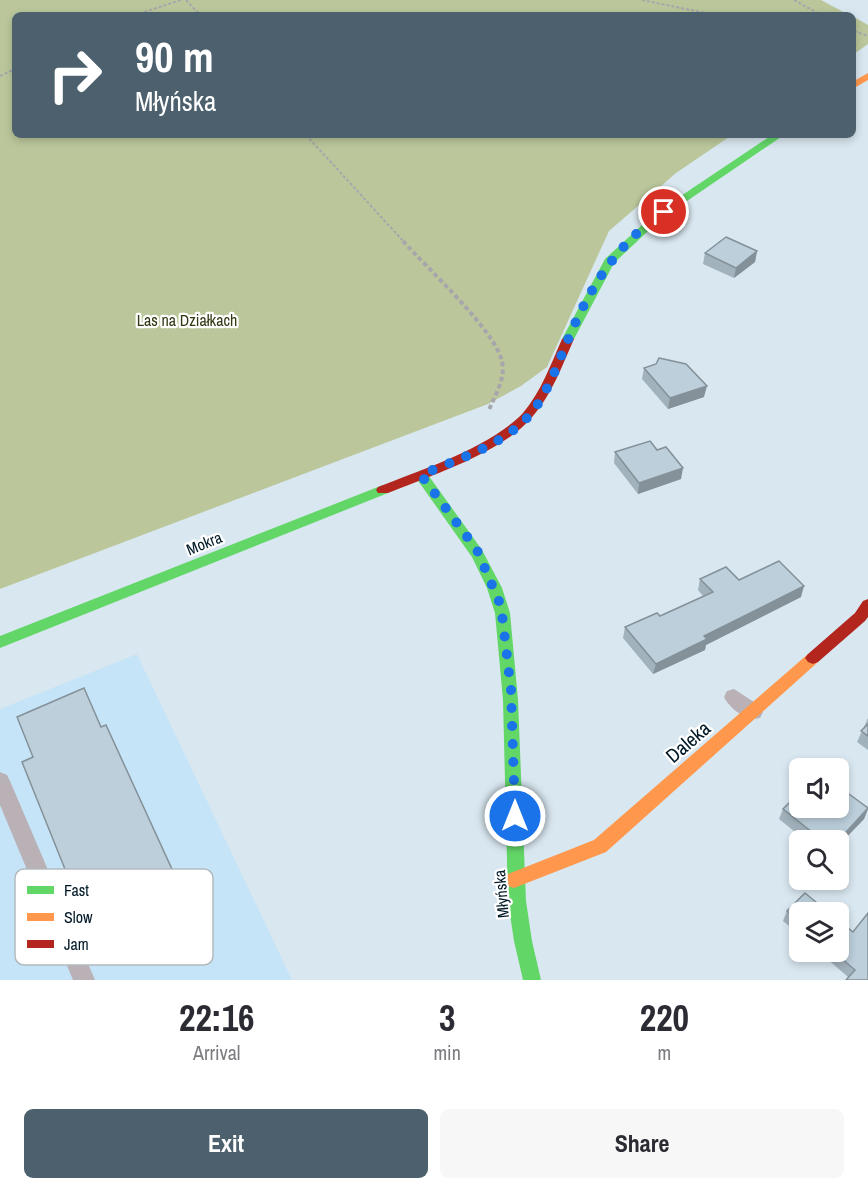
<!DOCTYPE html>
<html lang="en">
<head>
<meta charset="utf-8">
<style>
  :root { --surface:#fff; --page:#f7f7f7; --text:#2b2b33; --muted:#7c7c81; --accent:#4c616d }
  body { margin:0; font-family:"Archivo Narrow",sans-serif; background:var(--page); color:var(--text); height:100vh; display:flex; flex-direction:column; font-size:22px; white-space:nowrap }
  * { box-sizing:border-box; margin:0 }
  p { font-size:20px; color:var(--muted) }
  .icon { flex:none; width:33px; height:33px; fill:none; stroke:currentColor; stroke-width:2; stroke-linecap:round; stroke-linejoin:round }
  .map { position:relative; height:980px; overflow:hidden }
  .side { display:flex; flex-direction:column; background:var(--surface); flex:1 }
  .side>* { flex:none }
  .guide { position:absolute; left:12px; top:12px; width:844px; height:126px; border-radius:9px; box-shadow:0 3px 9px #0003; background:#4c616d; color:#fff; overflow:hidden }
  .controls { position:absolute; left:789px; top:758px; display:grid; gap:12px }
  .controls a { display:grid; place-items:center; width:60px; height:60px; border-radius:9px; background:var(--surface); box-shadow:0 3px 9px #0003; font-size:30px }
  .pin { position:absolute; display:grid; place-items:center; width:51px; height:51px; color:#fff; margin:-26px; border:3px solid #fff; border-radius:50%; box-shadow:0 2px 6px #0007 }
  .me { position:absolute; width:66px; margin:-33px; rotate:0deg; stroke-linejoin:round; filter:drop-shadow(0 0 4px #0008) }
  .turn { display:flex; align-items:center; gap:21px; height:126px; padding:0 24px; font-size:27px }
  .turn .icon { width:78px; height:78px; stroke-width:2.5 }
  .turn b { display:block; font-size:42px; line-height:51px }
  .eta { display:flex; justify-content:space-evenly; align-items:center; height:102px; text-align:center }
  .eta b { font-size:36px; font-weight:700; line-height:42px }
  .action { display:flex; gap:12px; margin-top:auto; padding:12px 24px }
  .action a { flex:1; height:69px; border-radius:9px; background:var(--accent); color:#fff; font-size:24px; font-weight:700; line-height:69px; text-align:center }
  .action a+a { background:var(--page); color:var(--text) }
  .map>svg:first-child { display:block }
  .built { fill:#c6e4f7 }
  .forest { fill:#bbc79b }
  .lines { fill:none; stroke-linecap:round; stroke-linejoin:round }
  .path-far1 { stroke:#a6a6ab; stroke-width:2; stroke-dasharray:3 2; stroke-linecap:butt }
  .path { stroke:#a6a6ab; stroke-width:4; stroke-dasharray:4.5 3; stroke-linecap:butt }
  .lane { fill:#bab1b6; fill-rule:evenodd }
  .fast { fill:#63d668; fill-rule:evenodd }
  .slow { fill:#ff974d; fill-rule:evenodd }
  .jam { fill:#b3261e; fill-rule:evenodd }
  .wall { fill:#a2b2bc }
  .shaded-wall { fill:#849199 }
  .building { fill:#bccfdb; stroke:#849199; stroke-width:1.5 }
  .route { stroke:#1a73e8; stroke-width:10; stroke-dasharray:0 18 }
  .labels { text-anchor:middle; stroke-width:4.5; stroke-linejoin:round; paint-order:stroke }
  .park-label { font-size:16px; fill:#333812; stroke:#fff }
  .street-label { font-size:16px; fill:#001927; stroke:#fff }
  .near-street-label { font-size:20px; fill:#001927; stroke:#fff }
  .key { fill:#fff; stroke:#b2babe; stroke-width:1.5 }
  .key-label { font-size:16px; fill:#001927 }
</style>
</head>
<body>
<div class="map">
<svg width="868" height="980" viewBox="0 0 868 980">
  <rect width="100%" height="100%" fill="#d9e7f0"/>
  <polygon class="built" points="137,654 292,980 0,980 0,709"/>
  <g class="forest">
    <polygon points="0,0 821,0 849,15 15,15 15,135 732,135 676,173 609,231 547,367 521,386 488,404 0,589"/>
    <polygon points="854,17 868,25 868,44 854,54"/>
  </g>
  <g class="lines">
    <g class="path-far1">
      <polyline points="186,0 200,15"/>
      <polyline points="642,0 715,15"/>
      <polyline points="794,0 821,15"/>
      <polyline points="135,15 181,0"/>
      <polyline points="854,31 868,36"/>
      <polyline points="0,76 15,69"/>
      <polyline points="306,135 405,243"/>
    </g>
    <path class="path" d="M403,241C426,267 497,332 502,362C506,378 495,395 489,410"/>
    <g class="lane">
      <path d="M734,689L760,706L763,712L760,718C747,722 730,709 724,697L727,691Z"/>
      <polygon points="0,772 7,775 10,781 95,980 73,980 0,805"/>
    </g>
    <g class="fast">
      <polygon points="772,135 784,135 662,218 614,263 574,339 568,343 564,342 562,339 605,259 654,214"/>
      <polygon points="421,470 426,472 482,550 502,588 510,613 518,700 526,901 532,941 541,980 523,980 514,941 508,901 503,700 495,613 487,588 472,557 414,475"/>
      <polygon points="383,485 390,490 388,493 0,648 0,636"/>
    </g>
    <g class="slow">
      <polygon points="868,73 868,80 854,88 854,81"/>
      <polygon points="813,652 818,654 821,658 818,662 606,852 514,888 508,886 505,880 508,874 594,840 808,654"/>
    </g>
    <g class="jam">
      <path d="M568,335L574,339C562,366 552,394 533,416C504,452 430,476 388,493H378L376,490L378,487C421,470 491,447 523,413C541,392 551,364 562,339Z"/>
      <polygon points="868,599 868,617 865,621 818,662 813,664 808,662 805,658 808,654 855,613 863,601"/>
    </g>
  </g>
  <g class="wall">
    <polygon points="757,251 755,262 734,278 703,264 705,253"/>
    <polygon points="644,368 704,397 668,409 642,379"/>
    <polygon points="615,452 681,479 638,494 614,463"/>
    <polygon points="700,579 739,580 801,597 706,645 705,650 653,674 623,638 625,627 660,616 703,596 698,590"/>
    <polygon points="868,718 868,750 857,742"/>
    <polygon points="33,757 202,939 169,955 144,899 89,927"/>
    <polygon points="783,809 868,809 864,819 838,846 838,840 805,840 779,819"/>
    <polygon points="787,911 800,912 800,935 783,921"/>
    <polygon points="853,932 868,980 848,977 818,951 838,951"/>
  </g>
  <g class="shaded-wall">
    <polygon points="757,251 755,262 734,278 736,268"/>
    <polygon points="707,386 704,397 668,409 670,398"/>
    <polygon points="683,468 681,479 638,494 639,483"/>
    <polygon points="804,586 801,597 706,645 705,650 653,674 656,664 704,636"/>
    <polygon points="868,809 864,819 838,846 838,841"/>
    <polygon points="139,886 144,899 89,927 83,914"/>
    <polygon points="198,926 202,939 169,955 164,942"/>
  </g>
  <g class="building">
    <polygon points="726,237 757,251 736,268 705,253"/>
    <polygon points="659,358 686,364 707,386 670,398 644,368 656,364"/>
    <polygon points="650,441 657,450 666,447 683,468 639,483 615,452"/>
    <polygon points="779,561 804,586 704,636 707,639 656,664 625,627 657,613 660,616 713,592 700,579 726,567 739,580"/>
    <polygon points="84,688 101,727 106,725 198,926 164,942 139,886 83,914 22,762 33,757 17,717"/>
    <polygon points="868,724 868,736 861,731"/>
    <polygon points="838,786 868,808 838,841 838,840 822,840 783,809 800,792 800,807 838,807"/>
    <polygon points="805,893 828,912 800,912 800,922 787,911"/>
    <polygon points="868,913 868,980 846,980 855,970 833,951 838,951 838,920 853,932"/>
  </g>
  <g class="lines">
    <path class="route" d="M515,816L511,690L501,606L477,550L421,475C455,460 499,447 526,419C546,398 556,368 567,342C589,289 616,244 664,212"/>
  </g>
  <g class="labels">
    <g class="park-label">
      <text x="187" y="326">Las na Działkach</text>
    </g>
    <g class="street-label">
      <text transform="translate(204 543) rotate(-22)" y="6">Mokra</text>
      <text transform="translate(501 894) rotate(-95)" y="6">Młyńska</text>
    </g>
    <g class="near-street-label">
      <text transform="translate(688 742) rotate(-41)" y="7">Daleka</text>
    </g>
  </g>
  <rect x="15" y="869" width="198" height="96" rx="9" class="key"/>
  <rect x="27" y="886" width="27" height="8" fill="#63d668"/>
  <rect x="27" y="913" width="27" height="8" fill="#ff974d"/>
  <rect x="27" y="940" width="27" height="8" fill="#b3261e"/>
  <g class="key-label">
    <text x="64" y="896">Fast</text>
    <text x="64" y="923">Slow</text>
    <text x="64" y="950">Jam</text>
  </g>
</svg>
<div class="controls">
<a><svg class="icon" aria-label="sound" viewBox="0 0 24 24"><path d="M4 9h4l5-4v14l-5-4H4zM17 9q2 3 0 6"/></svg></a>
<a><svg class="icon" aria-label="search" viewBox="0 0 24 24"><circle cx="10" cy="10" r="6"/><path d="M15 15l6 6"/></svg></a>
<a><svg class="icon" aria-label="layers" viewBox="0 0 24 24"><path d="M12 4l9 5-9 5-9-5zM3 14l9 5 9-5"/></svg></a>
</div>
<div class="pin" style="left:664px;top:212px;background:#d93025"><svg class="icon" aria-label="arrive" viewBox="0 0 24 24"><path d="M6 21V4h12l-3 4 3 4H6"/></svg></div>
<svg class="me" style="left:515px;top:816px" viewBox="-20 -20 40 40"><circle r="17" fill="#1a73e8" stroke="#fff" stroke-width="3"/><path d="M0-11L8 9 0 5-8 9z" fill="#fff"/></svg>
<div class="guide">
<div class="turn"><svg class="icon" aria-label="right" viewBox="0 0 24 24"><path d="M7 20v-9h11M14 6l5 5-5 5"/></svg><div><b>90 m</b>Młyńska</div></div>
</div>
</div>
<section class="side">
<div class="eta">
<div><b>22:16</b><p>Arrival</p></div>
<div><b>3</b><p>min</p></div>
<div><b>220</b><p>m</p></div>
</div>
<div class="action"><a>Exit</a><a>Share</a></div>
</section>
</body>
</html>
